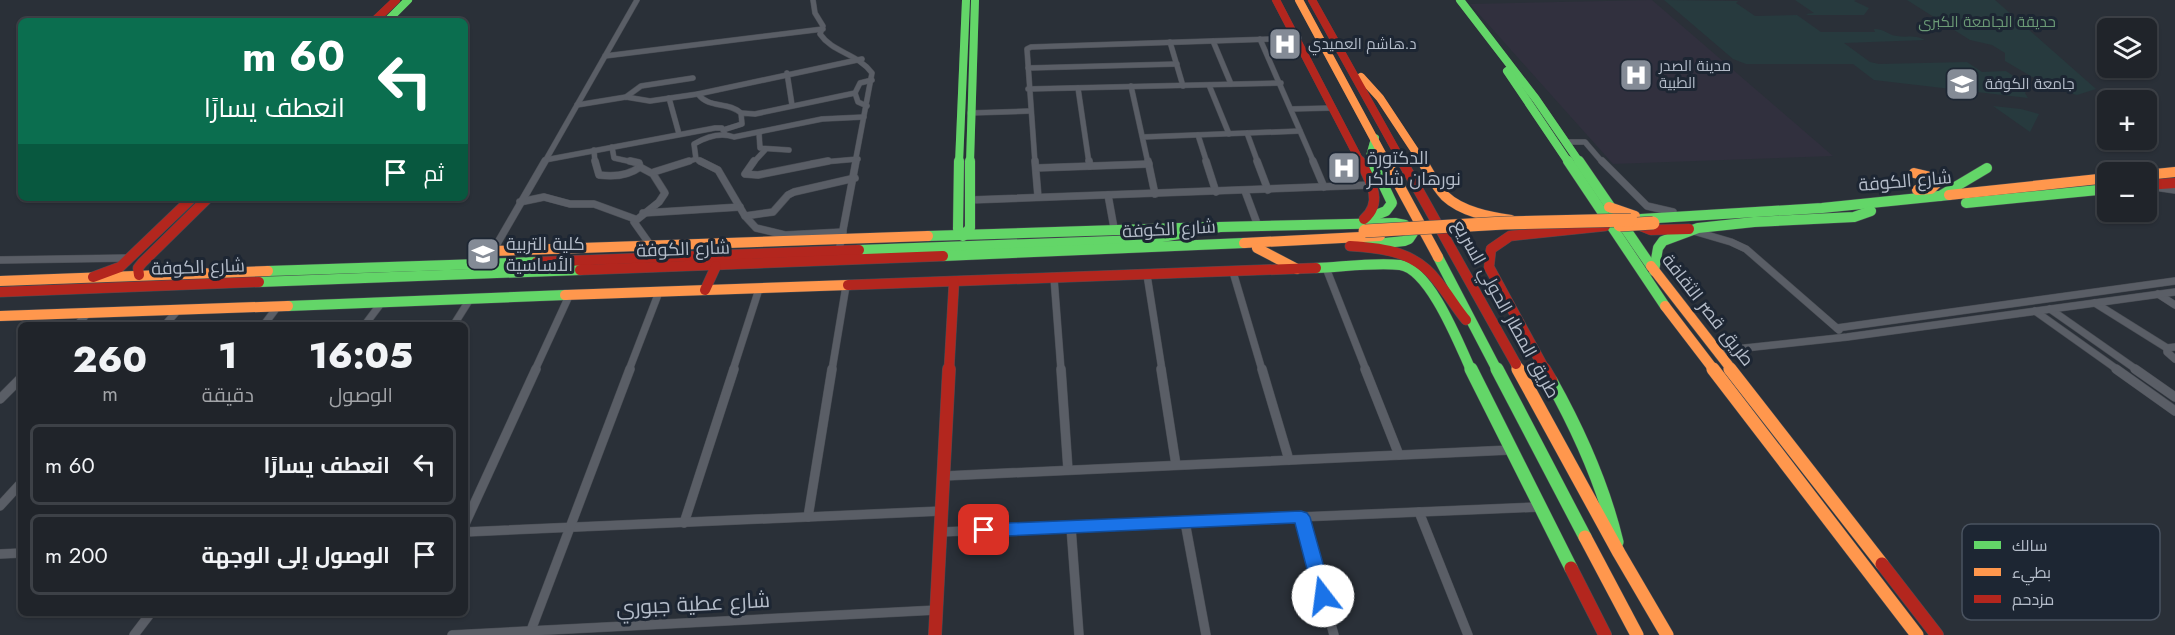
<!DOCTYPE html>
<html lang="ar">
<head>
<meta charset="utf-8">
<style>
  :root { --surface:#20242a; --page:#282c32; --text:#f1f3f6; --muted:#a2a4a8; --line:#3d4147 }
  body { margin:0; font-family:Jost,Cairo,sans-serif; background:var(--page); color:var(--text); direction:rtl; height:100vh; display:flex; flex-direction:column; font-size:22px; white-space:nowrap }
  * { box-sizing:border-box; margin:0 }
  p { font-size:20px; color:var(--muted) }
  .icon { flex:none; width:33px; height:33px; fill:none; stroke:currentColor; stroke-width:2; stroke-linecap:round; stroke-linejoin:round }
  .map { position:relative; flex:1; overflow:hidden; direction:ltr }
  .drawer { position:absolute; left:18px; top:322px; width:450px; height:294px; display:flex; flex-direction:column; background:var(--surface); border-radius:9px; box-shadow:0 2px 4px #0004,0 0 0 2px var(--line); direction:rtl }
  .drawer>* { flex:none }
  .guide { position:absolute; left:18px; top:18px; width:450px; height:183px; border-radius:9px; box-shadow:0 2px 4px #0004,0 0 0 2px var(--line); direction:rtl; background:#0b6e4f; color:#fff; overflow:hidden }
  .controls { position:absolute; left:2097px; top:18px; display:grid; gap:12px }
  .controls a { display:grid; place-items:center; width:60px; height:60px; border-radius:9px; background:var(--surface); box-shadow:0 2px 4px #0004,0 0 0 2px var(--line); font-size:30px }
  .pin { position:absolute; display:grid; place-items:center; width:51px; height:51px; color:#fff; margin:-26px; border-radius:12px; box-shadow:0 3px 9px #0006 }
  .me { position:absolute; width:66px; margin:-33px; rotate:345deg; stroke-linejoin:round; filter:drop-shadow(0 0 4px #0008) }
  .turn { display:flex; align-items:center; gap:21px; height:126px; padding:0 24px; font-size:27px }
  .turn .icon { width:78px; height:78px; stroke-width:2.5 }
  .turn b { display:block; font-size:42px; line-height:51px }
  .then { display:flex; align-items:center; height:57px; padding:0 24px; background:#0003; gap:12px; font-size:22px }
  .eta { display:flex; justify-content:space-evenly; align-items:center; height:102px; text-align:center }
  .eta b { font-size:36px; font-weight:800; line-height:42px }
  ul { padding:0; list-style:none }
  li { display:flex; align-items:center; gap:18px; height:81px; margin:0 12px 9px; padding:0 12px; border:3px solid var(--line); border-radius:9px }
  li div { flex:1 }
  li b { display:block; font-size:22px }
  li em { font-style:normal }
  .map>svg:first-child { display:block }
  .medical { fill:#31303e }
  .green { fill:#273a3e }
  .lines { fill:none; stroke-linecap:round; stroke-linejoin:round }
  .street-far2-casing { stroke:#484c53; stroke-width:6 }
  .street-far1-casing { stroke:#484c53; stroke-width:8 }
  .street-casing { stroke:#484c53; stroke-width:10 }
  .fast-far2-casing { stroke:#484c53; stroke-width:8 }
  .fast-far1-casing { stroke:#484c53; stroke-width:11 }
  .fast-casing { stroke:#484c53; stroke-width:14 }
  .slow-far2-casing { stroke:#484c53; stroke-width:8 }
  .slow-far1-casing { stroke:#484c53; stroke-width:11 }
  .slow-casing { stroke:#484c53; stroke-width:14 }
  .jam-far2-casing { stroke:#484c53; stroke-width:8 }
  .jam-far1-casing { stroke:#484c53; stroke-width:11 }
  .jam-casing { stroke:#484c53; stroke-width:14 }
  .street-far2 { stroke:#5a5e66; stroke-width:5 }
  .street-far1 { stroke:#5a5e66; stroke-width:7 }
  .street { stroke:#5a5e66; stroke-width:9 }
  .fast-far2 { stroke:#63d668; stroke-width:8 }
  .fast-far1 { stroke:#63d668; stroke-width:10 }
  .fast { stroke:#63d668; stroke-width:13 }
  .slow-far2 { stroke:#ff974d; stroke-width:8 }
  .slow-far1 { stroke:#ff974d; stroke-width:10 }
  .slow { stroke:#ff974d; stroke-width:13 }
  .jam-far2 { stroke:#b3261e; stroke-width:8 }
  .jam-far1 { stroke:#b3261e; stroke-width:10 }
  .jam { stroke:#b3261e; stroke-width:13 }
  .slow-bridge-casing { stroke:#474c53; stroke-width:14; stroke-linecap:butt }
  .slow-bridge { stroke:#ff974d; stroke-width:13 }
  .route { fill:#1a73e8; stroke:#114b97; stroke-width:1.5 }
  .labels { text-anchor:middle; stroke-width:6; stroke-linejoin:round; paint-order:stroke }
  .far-park-label { font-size:15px; fill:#6b9a76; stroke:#1d2633 }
  .far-poi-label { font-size:15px; fill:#b4bcc9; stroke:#1d2633; text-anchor:start }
  .poi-label { font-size:18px; fill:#b4bcc9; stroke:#1d2633; text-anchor:start }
  .street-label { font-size:18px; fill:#b4bcc9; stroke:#1d2633 }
  .near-street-label { font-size:21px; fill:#b4bcc9; stroke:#1d2633 }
  .key { fill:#1d2633; stroke:#4a5360; stroke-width:1.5 }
  .key-label { font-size:16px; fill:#b4bcc9 }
</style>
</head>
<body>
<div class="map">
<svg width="2175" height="635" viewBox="0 0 2175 635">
  <rect width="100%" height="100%" fill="#2a3038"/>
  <polygon class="medical" points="1652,0 1833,156 1613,164 1470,4"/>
  <g class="green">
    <path d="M1664,0L1738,1L1736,3L1755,16L1797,15L1821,32H1875L1874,29C1886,29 1887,35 1897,36C1908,38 1915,34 1925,40L1844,43L1870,62L1879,64L1967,62L1982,72L2006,71L2030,87L2025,93L2028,98L1874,80L1853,64H1746L1733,59Z"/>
    <polygon points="1795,0 1856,0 1854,1 1869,8 1864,15 1808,15 1806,14 1814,13"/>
    <polygon points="1907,0 1995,0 2096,89 2077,95 2051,88 2005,61 2005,53 1992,45 1970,40"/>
    <polygon points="1993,106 2021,109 2039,114 2030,132"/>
  </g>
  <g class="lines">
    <g class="street-far2-casing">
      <g id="street-far2">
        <path d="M813,0L815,13L823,26L820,34C833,53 857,53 872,73L855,163"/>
        <polyline points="1260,39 1314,163"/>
        <polyline points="1213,41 1231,84"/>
        <polyline points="1170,42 1183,86"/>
        <polyline points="605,56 823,29"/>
        <polyline points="1028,68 1177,64"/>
        <polyline points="787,73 792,105"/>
        <polyline points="1209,85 1229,134"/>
        <polyline points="1131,86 1148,163"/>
        <polyline points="1078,88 1089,163"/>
        <polyline points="1028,89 1281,83"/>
        <polyline points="626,97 641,86 693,78"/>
        <polyline points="669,98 679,134"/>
        <polyline points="577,105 626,97 650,101 698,94"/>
        <polyline points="867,106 858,102 855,93 860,83 872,80"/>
        <polyline points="1291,109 1331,108"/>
        <path d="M741,113C728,101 709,109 698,94L862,59"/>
        <polyline points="970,113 1030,111"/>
        <polyline points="723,130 742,124 741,113 755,114 855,93"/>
        <polyline points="759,133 760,148 789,150"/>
        <polyline points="1247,133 1258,163"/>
        <polyline points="1198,135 1207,163"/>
        <polyline points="1143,137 1300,131"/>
        <polyline points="1566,142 1585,142 1603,163"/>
        <polyline points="612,147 614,158 637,163"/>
        <polyline points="594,150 595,163"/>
        <polyline points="545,160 715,128 722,128 725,134"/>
        <polyline points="544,163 637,0"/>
        <polyline points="684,163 696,159"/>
        <path d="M703,163L696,159L694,144C706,137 720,132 734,137L822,119L864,117"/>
        <polyline points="753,163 765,150"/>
        <polyline points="812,163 858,159"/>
        <polyline points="1035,163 1027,49 1031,47 1299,38"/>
      </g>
    </g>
    <g class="street-far1-casing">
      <g id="street-far1">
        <path d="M595,161L599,175C614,177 628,176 640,167L639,163L630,161"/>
        <polyline points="700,161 718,170 745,216 756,228 785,235 843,232"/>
        <polyline points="754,161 745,174 758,175 828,161"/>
        <polyline points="1035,161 1038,197"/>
        <polyline points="1089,161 1090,166"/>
        <polyline points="1148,161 1155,194"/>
        <polyline points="1206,161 1216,192"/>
        <polyline points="1257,161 1268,190"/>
        <polyline points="1313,161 1324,187"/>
        <polyline points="1602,161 1647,206 1673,212"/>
        <polyline points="640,167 653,174 665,193 659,202 634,222 651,246"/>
        <polyline points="1036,168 1149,164"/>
        <polyline points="654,172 689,161"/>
        <polyline points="2148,186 2175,190"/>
        <polyline points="1245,191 1258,226"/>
        <polyline points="1108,195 1114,228"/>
        <polyline points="970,200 1371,185"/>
        <polyline points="520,202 544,197 570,204 594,204 635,219"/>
        <polyline points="643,213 740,207"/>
        <polyline points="745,216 773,212 788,195 794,192 855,178"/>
        <polyline points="1690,230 1731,242 1746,249 1839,330"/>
        <polyline points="839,251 856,161"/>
        <polyline points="0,260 130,258"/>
        <polyline points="486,263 545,161"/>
        <polyline points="1326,268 1366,370"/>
        <polyline points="1233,272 1262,370"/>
        <polyline points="1147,275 1162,370"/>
        <polyline points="1054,278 1061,370"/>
        <polyline points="2158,294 2175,305"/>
        <polyline points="2095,303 2167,348"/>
        <polyline points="2050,309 2137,370"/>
        <polyline points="2035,311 2118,370"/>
        <polyline points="76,326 88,313"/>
        <polyline points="164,326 178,310"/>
        <polyline points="263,326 278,306"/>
        <polyline points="364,326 382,302"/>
        <polyline points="453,326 470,299"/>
        <polyline points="1837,328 2175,281"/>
        <polyline points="2175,347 2167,348 2167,352 2175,359"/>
        <polyline points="1717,351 1847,337 2175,292"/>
        <polyline points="535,370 569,296"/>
        <polyline points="629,370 659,292"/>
        <polyline points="733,370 759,289"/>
        <polyline points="832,370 846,286"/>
      </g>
    </g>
    <g class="street-casing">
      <g id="street">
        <polyline points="1061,369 1068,470"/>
        <polyline points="1161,369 1176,465"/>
        <polyline points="1262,369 1289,460"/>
        <polyline points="1365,369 1399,455"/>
        <polyline points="2116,369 2175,411"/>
        <polyline points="2135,369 2175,397"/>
        <polyline points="0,399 21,378"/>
        <polyline points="944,476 1510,450"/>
        <polyline points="0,506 21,483"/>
        <polyline points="1419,512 1468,635"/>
        <polyline points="808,517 832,369"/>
        <polyline points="1301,517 1334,635"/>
        <polyline points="1185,522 1206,635"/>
        <polyline points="684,523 734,369"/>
        <polyline points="465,524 536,369"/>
        <polyline points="1071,527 1079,635"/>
        <polyline points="465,532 942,511"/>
        <polyline points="941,532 1539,507"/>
        <polyline points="0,554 21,553"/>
        <polyline points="530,633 630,369"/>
        <polyline points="134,635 150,614"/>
        <polyline points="452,635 937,610"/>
      </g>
    </g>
    <g class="fast-far2-casing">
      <g id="fast-far2">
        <polyline points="1460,0 1536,99 1580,163"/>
        <polyline points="387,21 408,0"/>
        <polyline points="1507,71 1569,163"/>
        <polyline points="959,163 966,0"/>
        <polyline points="970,163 975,0"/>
        <polyline points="1373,163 1370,156 1375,138"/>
      </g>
    </g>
    <g class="fast-far1-casing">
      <g id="fast-far1">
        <polyline points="959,161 958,229 963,236 970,228 970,161"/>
        <polyline points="1568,161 1665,306"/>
        <polyline points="1579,161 1651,266"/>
        <polyline points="1940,196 1987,168"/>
        <polyline points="1966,203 2108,189"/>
        <polyline points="1366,219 1386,211 1392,203 1372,161"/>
        <polyline points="1641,219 1822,208 1949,195"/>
        <polyline points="928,236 1211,227"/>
        <polyline points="1144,240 1220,227 1395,223 1405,225 1413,233 1409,239 1404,241 1366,245"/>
        <polyline points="859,250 1141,240"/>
        <polyline points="943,256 1244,243"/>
        <polyline points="1438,257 1497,370"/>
        <path d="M1316,268C1342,267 1375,262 1400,265C1430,269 1459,344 1471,370"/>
        <polyline points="268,271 537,262"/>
        <polyline points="1654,271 1658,248 1663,241 1698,228 1754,222 1854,217 1871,211"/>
        <polyline points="259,282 580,270"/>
        <polyline points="288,306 565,295"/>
      </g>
    </g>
    <g class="fast-casing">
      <g id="fast">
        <polyline points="1471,369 1571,568"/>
        <polyline points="1497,369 1585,537"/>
        <path d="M1551,381C1580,433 1603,484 1617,542"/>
      </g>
    </g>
    <g class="slow-far2-casing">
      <g id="slow-far2">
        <polyline points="1299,0 1387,163"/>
        <polyline points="1361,77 1380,98 1423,163"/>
      </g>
    </g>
    <g class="slow-far1-casing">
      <g id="slow-far1">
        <polyline points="1386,161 1438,257"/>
        <path d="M1422,161C1429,172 1436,187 1445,196C1462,212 1490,217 1511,220"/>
        <polyline points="1914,173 1931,177 1937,183 1931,189 1917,190"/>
        <polyline points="2146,175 2175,172"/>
        <polyline points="1949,195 2108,178"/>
        <polyline points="1609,207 1635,216"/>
        <polyline points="1244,243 1380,236"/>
        <polyline points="1257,248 1297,269"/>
        <polyline points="492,251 928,236"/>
        <polyline points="1651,266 1732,370"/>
        <polyline points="0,281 268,271"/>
        <polyline points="565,295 848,285"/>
        <polyline points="1665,306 1714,370"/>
        <polyline points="0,316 288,306"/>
        <polyline points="1516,364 1519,370"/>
      </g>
    </g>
    <g class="slow-casing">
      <g id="slow">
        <polyline points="1518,369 1619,553 1667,635"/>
        <polyline points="1713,369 1917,635"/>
        <polyline points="1730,369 1882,564"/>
        <polyline points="1585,537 1637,635"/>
      </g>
    </g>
    <g class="jam-far2-casing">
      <g id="jam-far2">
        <polyline points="1276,0 1361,163"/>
        <polyline points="1312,0 1403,163"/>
        <polyline points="374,21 396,0"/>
      </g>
    </g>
    <g class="jam-far1-casing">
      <g id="jam-far1">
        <path d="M1360,161C1370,180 1384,202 1364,219"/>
        <polyline points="1402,161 1516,364"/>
        <polyline points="2146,185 2175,183"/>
        <polyline points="1631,222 1651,230 1689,229"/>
        <path d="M1350,246C1385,248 1416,252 1438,282C1448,294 1456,308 1466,320"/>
        <polyline points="537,262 859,250"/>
        <polyline points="580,270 943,256"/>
        <polyline points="139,275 138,268 142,263 208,198"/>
        <polyline points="93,277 120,267 192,198"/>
        <polyline points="848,285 1316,268"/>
        <polyline points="705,290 716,266"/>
        <polyline points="0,292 259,282"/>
        <polyline points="949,370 954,282"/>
        <polyline points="1545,370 1489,267 1491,249 1510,236 1605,226"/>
      </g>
    </g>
    <g class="jam-casing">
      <g id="jam">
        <polyline points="1544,369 1551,381"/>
        <polyline points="1882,564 1937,635"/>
        <polyline points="1571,568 1605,635"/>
        <polyline points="935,635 949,369"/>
      </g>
    </g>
    <use href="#street-far2" class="street-far2"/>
    <use href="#street-far1" class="street-far1"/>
    <use href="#street" class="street"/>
    <use href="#fast-far2" class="fast-far2"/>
    <use href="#fast-far1" class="fast-far1"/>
    <use href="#fast" class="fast"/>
    <use href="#slow-far2" class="slow-far2"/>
    <use href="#slow-far1" class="slow-far1"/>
    <use href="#slow" class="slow"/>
    <use href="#jam-far2" class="jam-far2"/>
    <use href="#jam-far1" class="jam-far1"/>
    <use href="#jam" class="jam"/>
    <g class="slow-bridge-casing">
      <g id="slow-bridge">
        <polyline points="1620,225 1653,223"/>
        <polyline points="1365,231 1504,223 1631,220"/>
      </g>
    </g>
    <use href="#slow-bridge" class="slow-bridge"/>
  </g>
  <polygon class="route" points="1301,511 1307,513 1310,517 1332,596 1330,601 1323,603 1317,601 1314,596 1295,523 984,537 978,535 976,530 978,526 984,524"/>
  <defs>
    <g id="hospital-square" transform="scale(1.725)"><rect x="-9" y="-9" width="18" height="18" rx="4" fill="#848b96" stroke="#1d2633"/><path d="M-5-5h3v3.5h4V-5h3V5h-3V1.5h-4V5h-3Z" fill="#fff"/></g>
    <g id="university-square" transform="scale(1.725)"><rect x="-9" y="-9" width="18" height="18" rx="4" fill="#848b96" stroke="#1d2633"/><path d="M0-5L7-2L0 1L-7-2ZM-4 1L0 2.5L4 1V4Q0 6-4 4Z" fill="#fff"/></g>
  </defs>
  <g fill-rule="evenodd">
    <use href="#hospital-square" x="1285" y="44"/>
    <use href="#hospital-square" x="1636" y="75"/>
    <use href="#university-square" x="1962" y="84"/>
    <use href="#hospital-square" x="1344" y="168"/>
    <use href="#university-square" x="483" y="254"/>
  </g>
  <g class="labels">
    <g class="far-park-label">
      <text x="1987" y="27">حديقة الجامعة الكبرى</text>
    </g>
    <g class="far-poi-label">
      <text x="1308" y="49">د.هاشم العميدي</text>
      <text x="1659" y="71">مدينة الصدر<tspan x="1659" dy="17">الطبية</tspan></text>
      <text x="1985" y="89">جامعة الكوفة</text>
    </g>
    <g class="poi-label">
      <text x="1367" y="164">الدكتورة<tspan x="1367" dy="21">نورهان شاكر</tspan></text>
      <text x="506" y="250">كلية التربية<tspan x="506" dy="21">الأساسية</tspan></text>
    </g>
    <g class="street-label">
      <text transform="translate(1905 181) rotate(-5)" y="6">شارع الكوفة</text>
      <text transform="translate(1169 229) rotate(-3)" y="6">شارع الكوفة</text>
      <text transform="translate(683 249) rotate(-2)" y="6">شارع الكوفة</text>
      <text transform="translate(198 267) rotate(-2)" y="6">شارع الكوفة</text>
      <text transform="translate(1506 309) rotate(61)" y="6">طريق المطار الحولي السريع</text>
      <text transform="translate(1708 310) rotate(52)" y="6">طريق قصر الثقافة</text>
    </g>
    <g class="near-street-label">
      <text transform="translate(693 604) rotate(-3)" y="7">شارع عطية جبوري</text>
    </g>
  </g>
  <rect x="1962" y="524" width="198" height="96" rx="9" class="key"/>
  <rect x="1974" y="541" width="27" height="8" fill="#63d668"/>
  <rect x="1974" y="568" width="27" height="8" fill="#ff974d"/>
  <rect x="1974" y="595" width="27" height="8" fill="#b3261e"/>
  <g class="key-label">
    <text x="2012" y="551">سالك</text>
    <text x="2012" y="578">بطيء</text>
    <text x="2012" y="605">مزدحم</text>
  </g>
</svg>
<div class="controls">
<a><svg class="icon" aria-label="layers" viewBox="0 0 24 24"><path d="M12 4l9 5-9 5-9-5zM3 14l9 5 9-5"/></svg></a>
<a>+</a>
<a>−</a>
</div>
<div class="pin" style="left:984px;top:530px;background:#d93025"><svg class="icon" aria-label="arrive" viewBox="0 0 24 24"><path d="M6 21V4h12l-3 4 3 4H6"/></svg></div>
<svg class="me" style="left:1323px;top:596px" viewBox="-20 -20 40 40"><circle r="19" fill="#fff"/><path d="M0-13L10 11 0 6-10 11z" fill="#1a73e8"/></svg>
<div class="guide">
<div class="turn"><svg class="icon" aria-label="left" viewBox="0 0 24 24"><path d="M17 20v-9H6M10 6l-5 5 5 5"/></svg><div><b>60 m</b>انعطف يسارًا</div></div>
<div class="then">ثم<svg class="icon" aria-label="arrive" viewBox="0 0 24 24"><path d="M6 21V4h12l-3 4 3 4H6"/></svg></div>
</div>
<section class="drawer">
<div class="eta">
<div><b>16:05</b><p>الوصول</p></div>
<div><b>1</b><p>دقيقة</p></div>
<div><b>260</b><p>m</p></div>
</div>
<ul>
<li><svg class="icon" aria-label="left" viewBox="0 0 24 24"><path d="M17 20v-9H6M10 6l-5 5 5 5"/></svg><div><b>انعطف يسارًا</b></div><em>60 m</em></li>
<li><svg class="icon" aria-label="arrive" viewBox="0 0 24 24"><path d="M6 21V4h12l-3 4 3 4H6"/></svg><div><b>الوصول إلى الوجهة</b></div><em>200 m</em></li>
</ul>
</section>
</div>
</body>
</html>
